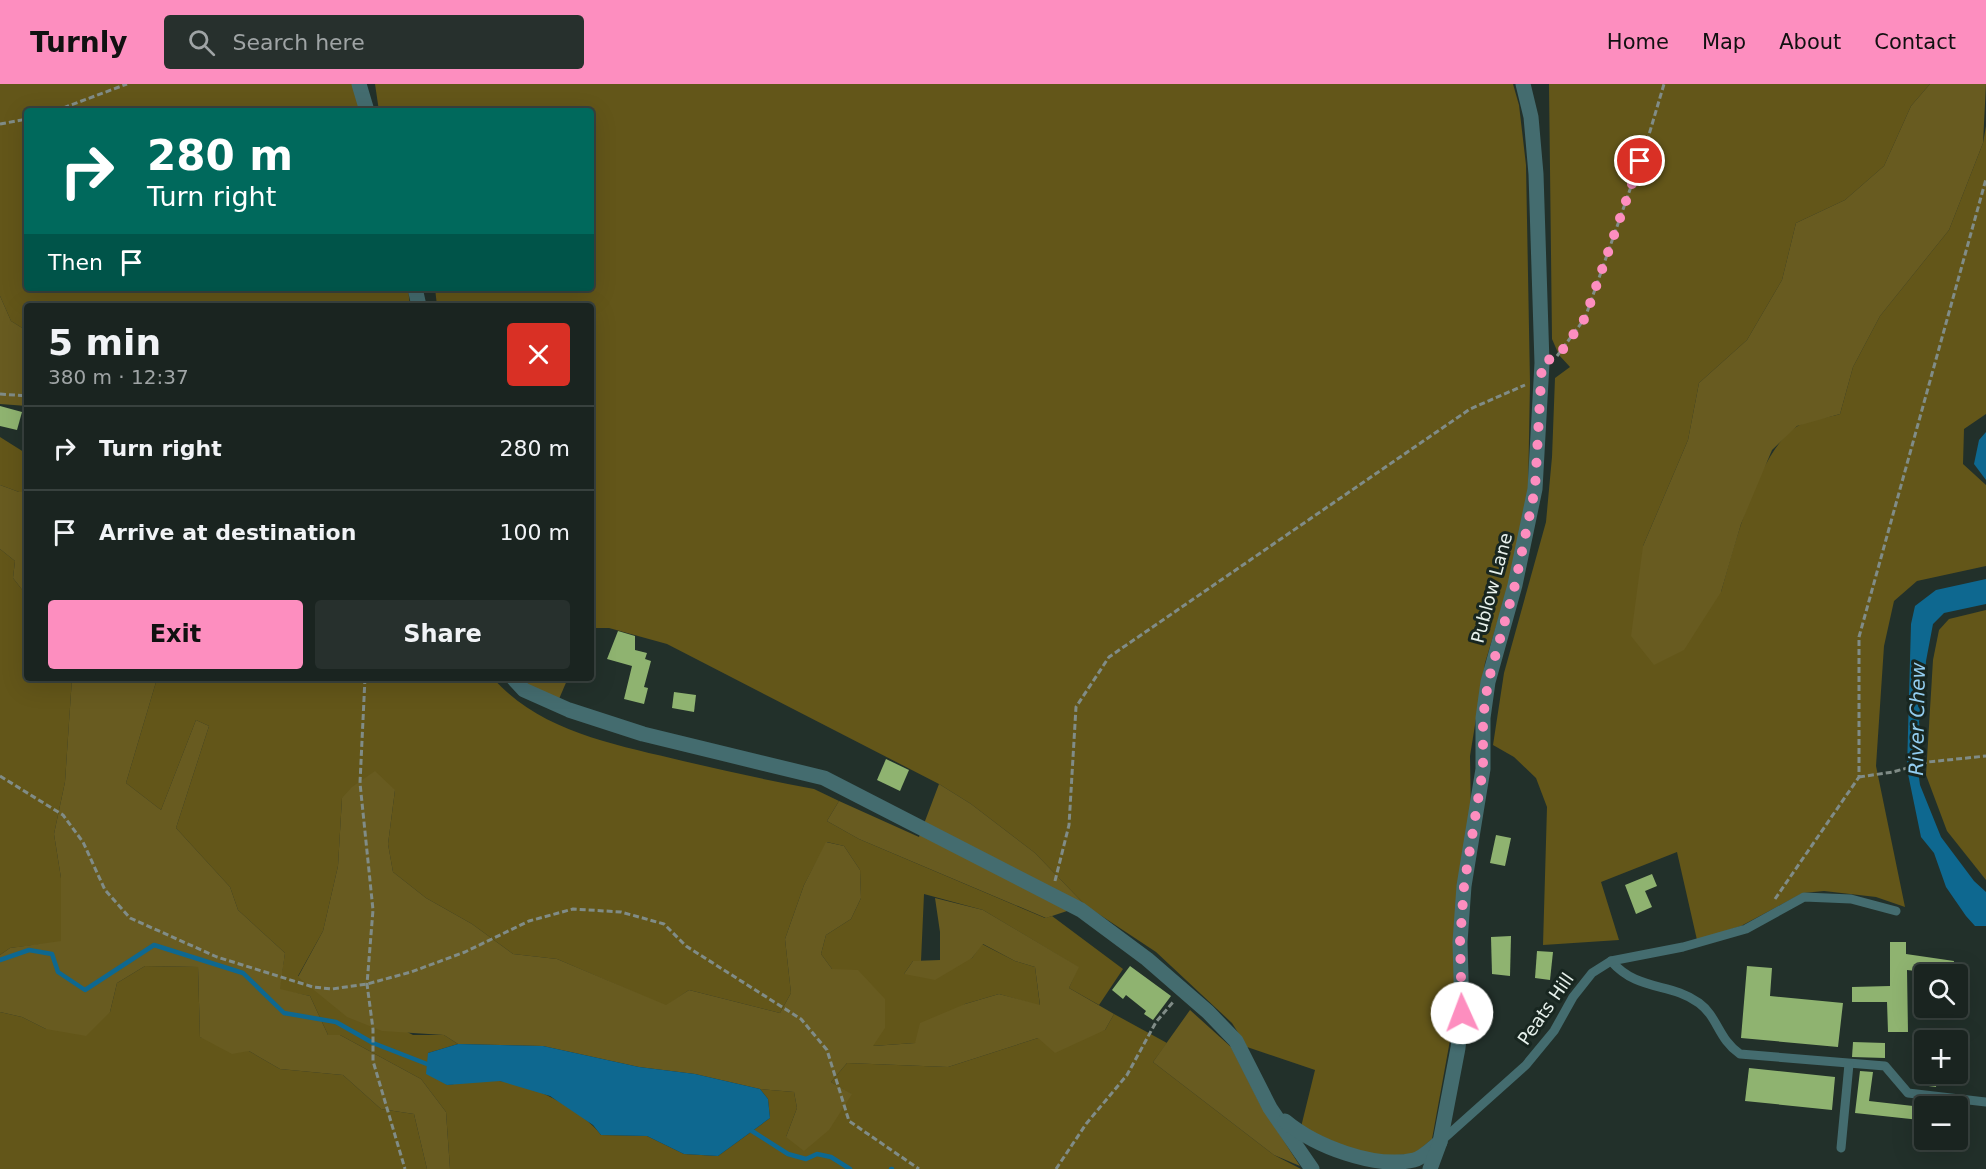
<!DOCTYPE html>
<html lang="en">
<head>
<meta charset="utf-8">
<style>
  :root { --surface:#1a2420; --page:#27302d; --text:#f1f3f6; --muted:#9fa4a5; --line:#38413e; --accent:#fd8ebf }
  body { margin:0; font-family:"DejaVu Sans",sans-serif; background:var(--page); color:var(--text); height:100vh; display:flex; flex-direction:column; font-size:22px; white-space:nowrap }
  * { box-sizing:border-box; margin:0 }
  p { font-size:20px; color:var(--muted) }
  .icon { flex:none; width:33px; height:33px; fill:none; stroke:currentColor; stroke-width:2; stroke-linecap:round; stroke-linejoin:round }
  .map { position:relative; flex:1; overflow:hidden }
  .sheet { position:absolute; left:24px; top:219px; width:570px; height:378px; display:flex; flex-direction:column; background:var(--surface); border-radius:6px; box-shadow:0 6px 24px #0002,0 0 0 2px var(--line) }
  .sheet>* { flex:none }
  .top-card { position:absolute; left:24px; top:24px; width:570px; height:183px; border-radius:6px; box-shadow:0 6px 24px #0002,0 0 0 2px var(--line); background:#00695c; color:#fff; overflow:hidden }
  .controls { position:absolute; left:1914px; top:880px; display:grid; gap:12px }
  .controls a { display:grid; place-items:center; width:54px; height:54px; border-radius:6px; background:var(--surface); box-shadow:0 6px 24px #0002,0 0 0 2px var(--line); font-size:30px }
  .pin { position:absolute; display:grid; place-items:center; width:51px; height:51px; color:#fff; margin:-26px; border:3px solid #fff; border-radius:50%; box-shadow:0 2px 6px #0007 }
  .me { position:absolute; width:66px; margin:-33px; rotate:358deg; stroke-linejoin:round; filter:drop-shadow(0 0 4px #0008) }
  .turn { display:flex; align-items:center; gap:21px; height:126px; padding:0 24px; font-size:27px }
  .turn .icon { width:78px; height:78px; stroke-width:2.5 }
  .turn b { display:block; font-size:42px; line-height:51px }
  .then { display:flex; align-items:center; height:57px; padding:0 24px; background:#0003; gap:12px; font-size:22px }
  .round { display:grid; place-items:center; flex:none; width:63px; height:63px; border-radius:6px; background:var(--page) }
  .headline { display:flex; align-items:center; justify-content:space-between; height:102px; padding:0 24px }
  h1 { font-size:36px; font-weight:800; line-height:45px }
  .action { display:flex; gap:12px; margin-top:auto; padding:12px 24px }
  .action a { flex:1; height:69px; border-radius:6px; background:var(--accent); color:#111; font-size:24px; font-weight:800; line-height:69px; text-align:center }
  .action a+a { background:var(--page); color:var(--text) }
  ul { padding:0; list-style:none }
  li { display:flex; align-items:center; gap:18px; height:84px; padding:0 24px; border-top:2px solid var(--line) }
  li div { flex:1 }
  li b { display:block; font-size:22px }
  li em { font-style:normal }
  header { display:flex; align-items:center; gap:36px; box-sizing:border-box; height:84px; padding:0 30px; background:var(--accent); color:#111 }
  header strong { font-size:28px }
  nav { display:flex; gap:33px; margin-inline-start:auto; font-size:21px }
  .search { width:420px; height:54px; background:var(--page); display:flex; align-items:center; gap:15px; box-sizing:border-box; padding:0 21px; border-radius:6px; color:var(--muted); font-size:22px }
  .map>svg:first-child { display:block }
  .green { fill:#635619 }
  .forest { fill:#685b20 }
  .water { fill:#0e6890 }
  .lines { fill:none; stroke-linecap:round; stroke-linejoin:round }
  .stream { stroke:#0e6890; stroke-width:4.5 }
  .building { fill:#8fb370 }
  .path { stroke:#808c87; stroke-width:3; stroke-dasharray:6 3; stroke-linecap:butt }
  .service { stroke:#446c6f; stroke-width:9 }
  .minor { stroke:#446c6f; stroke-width:15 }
  .route { stroke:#fd8ebf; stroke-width:10; stroke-dasharray:0 18 }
  .labels { text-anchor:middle; stroke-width:6; stroke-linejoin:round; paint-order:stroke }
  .street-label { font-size:18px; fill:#e7f1ec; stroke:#182620 }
  .water-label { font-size:20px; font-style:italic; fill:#94cef1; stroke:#182620 }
</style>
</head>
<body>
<header>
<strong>Turnly</strong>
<div class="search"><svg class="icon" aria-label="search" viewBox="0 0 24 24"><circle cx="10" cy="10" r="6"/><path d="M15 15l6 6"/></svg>Search here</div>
<nav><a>Home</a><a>Map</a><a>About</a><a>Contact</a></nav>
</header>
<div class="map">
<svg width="1986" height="1085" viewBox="0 0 1986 1085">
  <rect width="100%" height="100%" fill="#22302a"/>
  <g class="green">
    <polygon points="0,0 353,0 361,27 27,27 27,204 408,204 410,222 27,222 27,247 11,237 0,212"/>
    <polygon points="375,0 1513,0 1519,21 1526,81 1530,299 1528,410 1511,493 1485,579 1470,672 1471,734 1455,929 1432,1055 1414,1070 1380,1072 1359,1069 1301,1043 1315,986 1247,963 1232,939 1156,868 1085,821 1035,769 971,720 939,700 667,560 609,544 591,544 591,222 437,222 435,204 591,204 591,27 379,27"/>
    <path d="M1549,0H1930L1911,22L1884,82L1845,116L1796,139L1782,196L1747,256L1699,299L1688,356L1643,462L1721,508C1734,463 1757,369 1796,343C1807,336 1827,334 1840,330L1853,283L1880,232L1949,146L1983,59L1986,42V330L1964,345L1963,380L1986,401V482L1917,497L1894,517L1884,562L1876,682L1905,823L1876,813L1824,807L1803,809L1741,842L1697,856L1677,768L1601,798L1619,856L1543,861L1547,723L1536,694L1514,673L1493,661L1504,589L1546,438L1552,373L1555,294L1570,283L1559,271L1552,255Z"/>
    <polygon points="0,353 27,370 27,408 19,408 0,401"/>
    <polygon points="0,465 15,477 13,494 27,512 27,594 72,594 65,698 54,750 61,794 61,858 10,864 0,871"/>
    <polygon points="1986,526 1986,796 1947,747 1926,691 1933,576 1939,546 1949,535"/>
    <path d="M152,594H493C540,648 617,661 683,677C727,687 770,697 814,705L839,717L827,737L859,755L1045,834L1052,832L1123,885L1099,921L1069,904L1078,883L983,826L924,810L921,877H913L904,890L972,874L982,860L1015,877L1035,883L1040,922L999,910L965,920L915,959L872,962L832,885L821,870L826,851L851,835L861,814L860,786L844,762L827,758L804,801L785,855L791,909L780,929L689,906L666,922L557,875L513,870L472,840L426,814L393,788L388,760L395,706L342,714L338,782L323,847L298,892L413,951H444L458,960L428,969L447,1001C464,999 482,996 499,997C531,999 582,1026 601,1051L647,1052L684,1070L718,1072L770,1034L768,1015L760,1005L794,1008L797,1024L786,1053L851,1010L831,998L847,979L948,983L1038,954L1105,946L1114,930L1167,959L1153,978L1274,1071L1301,1085H450L446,1028L421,995L340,951H328L310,912L279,906L285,869L238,826L230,803L176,744L209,642L196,636L161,726L126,699L156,598Z"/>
    <polygon points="145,882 198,883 200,953 249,967 280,985 343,991 381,1025 414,1030 427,1085 0,1085 0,928 22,933 46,945 110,928 117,899"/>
  </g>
  <g class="forest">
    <polygon points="1930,0 1986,0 1983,59 1949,146 1880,232 1853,283 1840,330 1797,342 1772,366 1741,440 1721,508 1684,566 1654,581 1631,552 1643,462 1688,356 1699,299 1747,256 1782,196 1796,139 1845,116 1884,82 1911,22"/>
    <polygon points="0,212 11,237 27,247 27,322 0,320"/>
    <polygon points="0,401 19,408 27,408 27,512 13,494 15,477 0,465"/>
    <polygon points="72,594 152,594 156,598 126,699 161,726 196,636 209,642 176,744 230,803 238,826 285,869 280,905 310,912 328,951 340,951 421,995 446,1028 450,1085 427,1085 414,1030 381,1025 343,991 280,985 249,967 232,970 200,953 198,883 145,882 117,899 110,928 86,952 46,945 22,933 0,928 0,871 10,864 61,857 61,794 54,750 65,698"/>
    <polygon points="523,594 568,594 559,615 530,602"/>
    <polygon points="375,687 395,706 388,760 393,788 426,814 472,840 513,870 557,875 666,921 689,906 780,929 791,909 785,855 804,801 826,758 844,762 860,786 861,814 851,835 826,851 821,870 832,885 858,886 885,915 885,944 873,962 915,959 920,939 965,920 999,910 1040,921 1035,883 1015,877 983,860 972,874 935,896 904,890 913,877 940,876 940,848 935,814 983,826 1079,883 1069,904 1114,930 1105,946 1055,969 1038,954 948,983 847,979 831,998 852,1010 829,1046 804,1067 786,1053 797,1024 794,1008 760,1005 695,990 639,983 543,962 458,960 444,951 382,947 347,933 298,893 323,847 338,782 342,714 352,703"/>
    <polygon points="939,700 971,720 1035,769 1085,821 1046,834 859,755 827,737 839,717 919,753"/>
    <polygon points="1190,926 1231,963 1260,1020 1300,1082 1274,1071 1153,978"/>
  </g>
  <g class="water">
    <polygon points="1986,348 1986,396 1974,380 1979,356"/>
    <polygon points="1986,495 1986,520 1944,529 1933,540 1926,577 1924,622 1919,637 1921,659 1918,686 1920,701 1941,753 1974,797 1986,808 1986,842 1975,842 1966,832 1946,803 1934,769 1921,753 1907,685 1911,540 1915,522 1936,506"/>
    <polygon points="458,960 543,962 639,983 695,990 760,1005 768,1015 770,1034 718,1072 684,1070 647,1052 601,1051 593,1041 550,1012 500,997 447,1001 426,990 428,969"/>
  </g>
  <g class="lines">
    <g class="stream">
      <polyline points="0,876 29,866 52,870 58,888 85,906 154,861 243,889 284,929 336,938 373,959 427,980"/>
      <polyline points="752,1047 788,1070 806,1075 817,1070 831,1073 850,1085"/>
      <polyline points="891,1085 892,1085"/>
    </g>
  </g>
  <g class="building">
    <polygon points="0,322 22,328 17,346 0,342"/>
    <polygon points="618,547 635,552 635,566 647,569 645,575 651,577 644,603 648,604 644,620 624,615 632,582 607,575"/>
    <polygon points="674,608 696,611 694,628 672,624"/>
    <polygon points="886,675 909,686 900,707 877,696"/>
    <polygon points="1496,751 1511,754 1505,782 1490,779"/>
    <polygon points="1652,790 1657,802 1645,807 1652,823 1636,830 1625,801"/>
    <polygon points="1511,852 1510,892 1492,890 1491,853"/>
    <polygon points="1890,858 1906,858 1906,870 1954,877 1952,891 1907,886 1908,948 1888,948 1887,918 1852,918 1852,903 1890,902"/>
    <polygon points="1537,867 1553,868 1550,896 1535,894"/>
    <polygon points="1130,882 1171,912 1153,936 1144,930 1146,927 1126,911 1123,915 1112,906"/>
    <polygon points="1747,882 1772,884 1770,912 1843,919 1838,963 1741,954"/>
    <polygon points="1853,958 1885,959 1885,974 1852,973"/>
    <polygon points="1749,984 1835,993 1832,1026 1745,1017"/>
    <polygon points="1860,987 1873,988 1869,1017 1922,1023 1920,1036 1855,1029"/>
    <polygon points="1922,990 1938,990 1936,1003 1921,1001"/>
  </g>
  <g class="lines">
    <g class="path">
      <polyline points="55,27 127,0"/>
      <polyline points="0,40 27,35"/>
      <polyline points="1557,272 1585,234 1648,54 1664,0"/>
      <polyline points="0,310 27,312"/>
      <polyline points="365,594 360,699 373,826 367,900 373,945 373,977 405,1085"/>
      <polyline points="0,692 63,731 83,758 105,806 130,834 217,873 313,903 332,905 367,900 411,888 465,868 529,837 573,825 621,828 664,840 686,862 801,935 827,966 849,1037 919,1085"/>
      <polyline points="1859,693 1893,688 1928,678 1986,672"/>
      <polyline points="1055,797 1069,741 1076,623 1109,573 1470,325 1525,301"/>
      <polyline points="1775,815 1859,693 1859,553 1986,95"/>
      <polyline points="1056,1085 1086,1040 1127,991 1156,938 1174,917"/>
    </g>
    <g class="service">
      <path d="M1611,877C1638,908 1670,898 1699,919C1718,933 1718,955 1740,970L1885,982L1908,1009L1986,1018"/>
      <polyline points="1440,1058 1526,981 1554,947 1573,913 1592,889 1611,877 1683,863 1746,845 1804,813 1851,815 1896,827"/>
      <polyline points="1841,1064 1849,980"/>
    </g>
    <g class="minor">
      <polyline points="359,0 367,27"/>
      <polyline points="415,204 419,222"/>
      <polyline points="513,594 524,606 569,626 643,650 824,694 1081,826 1147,875 1208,928 1236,957 1270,1024 1312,1085"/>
      <path d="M1285,1037C1315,1062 1374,1085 1414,1076C1423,1074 1433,1063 1440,1058"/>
      <polyline points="1430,1085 1440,1058 1458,964 1462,929 1460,858 1464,802 1483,685 1483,634 1488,598 1515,501 1535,405 1542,279 1536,90 1531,33 1523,0"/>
    </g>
  </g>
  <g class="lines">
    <polyline class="route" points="1462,929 1460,858 1464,802 1483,685 1483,634 1488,598 1515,501 1535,405 1542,279 1559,271 1585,234 1640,77"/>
  </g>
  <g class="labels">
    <g class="street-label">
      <text transform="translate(1492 504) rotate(-75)" y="6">Publow Lane</text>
      <text transform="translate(1546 925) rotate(-55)" y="6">Peats Hill</text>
    </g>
    <g class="water-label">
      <text transform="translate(1917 635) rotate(-89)" y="7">River Chew</text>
    </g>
  </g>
</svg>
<div class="controls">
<a><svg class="icon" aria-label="search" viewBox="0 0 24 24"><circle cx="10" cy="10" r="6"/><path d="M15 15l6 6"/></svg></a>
<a>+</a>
<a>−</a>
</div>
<div class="pin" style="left:1640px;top:77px;background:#d93025"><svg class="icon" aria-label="arrive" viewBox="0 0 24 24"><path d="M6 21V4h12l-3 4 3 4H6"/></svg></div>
<svg class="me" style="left:1462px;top:929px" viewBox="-20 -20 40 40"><circle r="19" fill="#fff"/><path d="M0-13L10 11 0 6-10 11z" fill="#fd8ebf"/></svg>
<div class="top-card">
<div class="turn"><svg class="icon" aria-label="right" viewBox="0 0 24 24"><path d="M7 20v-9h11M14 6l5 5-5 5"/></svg><div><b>280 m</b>Turn right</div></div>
<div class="then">Then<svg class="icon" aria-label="arrive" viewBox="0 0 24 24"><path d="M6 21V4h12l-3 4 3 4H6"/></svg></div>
</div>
<section class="sheet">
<div class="headline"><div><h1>5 min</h1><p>380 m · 12:37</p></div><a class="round" style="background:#d93025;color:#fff"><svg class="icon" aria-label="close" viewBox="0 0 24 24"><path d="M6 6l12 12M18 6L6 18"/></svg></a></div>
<ul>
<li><svg class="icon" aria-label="right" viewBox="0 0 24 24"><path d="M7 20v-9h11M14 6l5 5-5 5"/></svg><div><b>Turn right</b></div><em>280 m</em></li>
<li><svg class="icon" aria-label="arrive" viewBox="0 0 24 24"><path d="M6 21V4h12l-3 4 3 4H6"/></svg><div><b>Arrive at destination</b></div><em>100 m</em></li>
</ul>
<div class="action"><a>Exit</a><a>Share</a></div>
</section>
</div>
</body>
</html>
